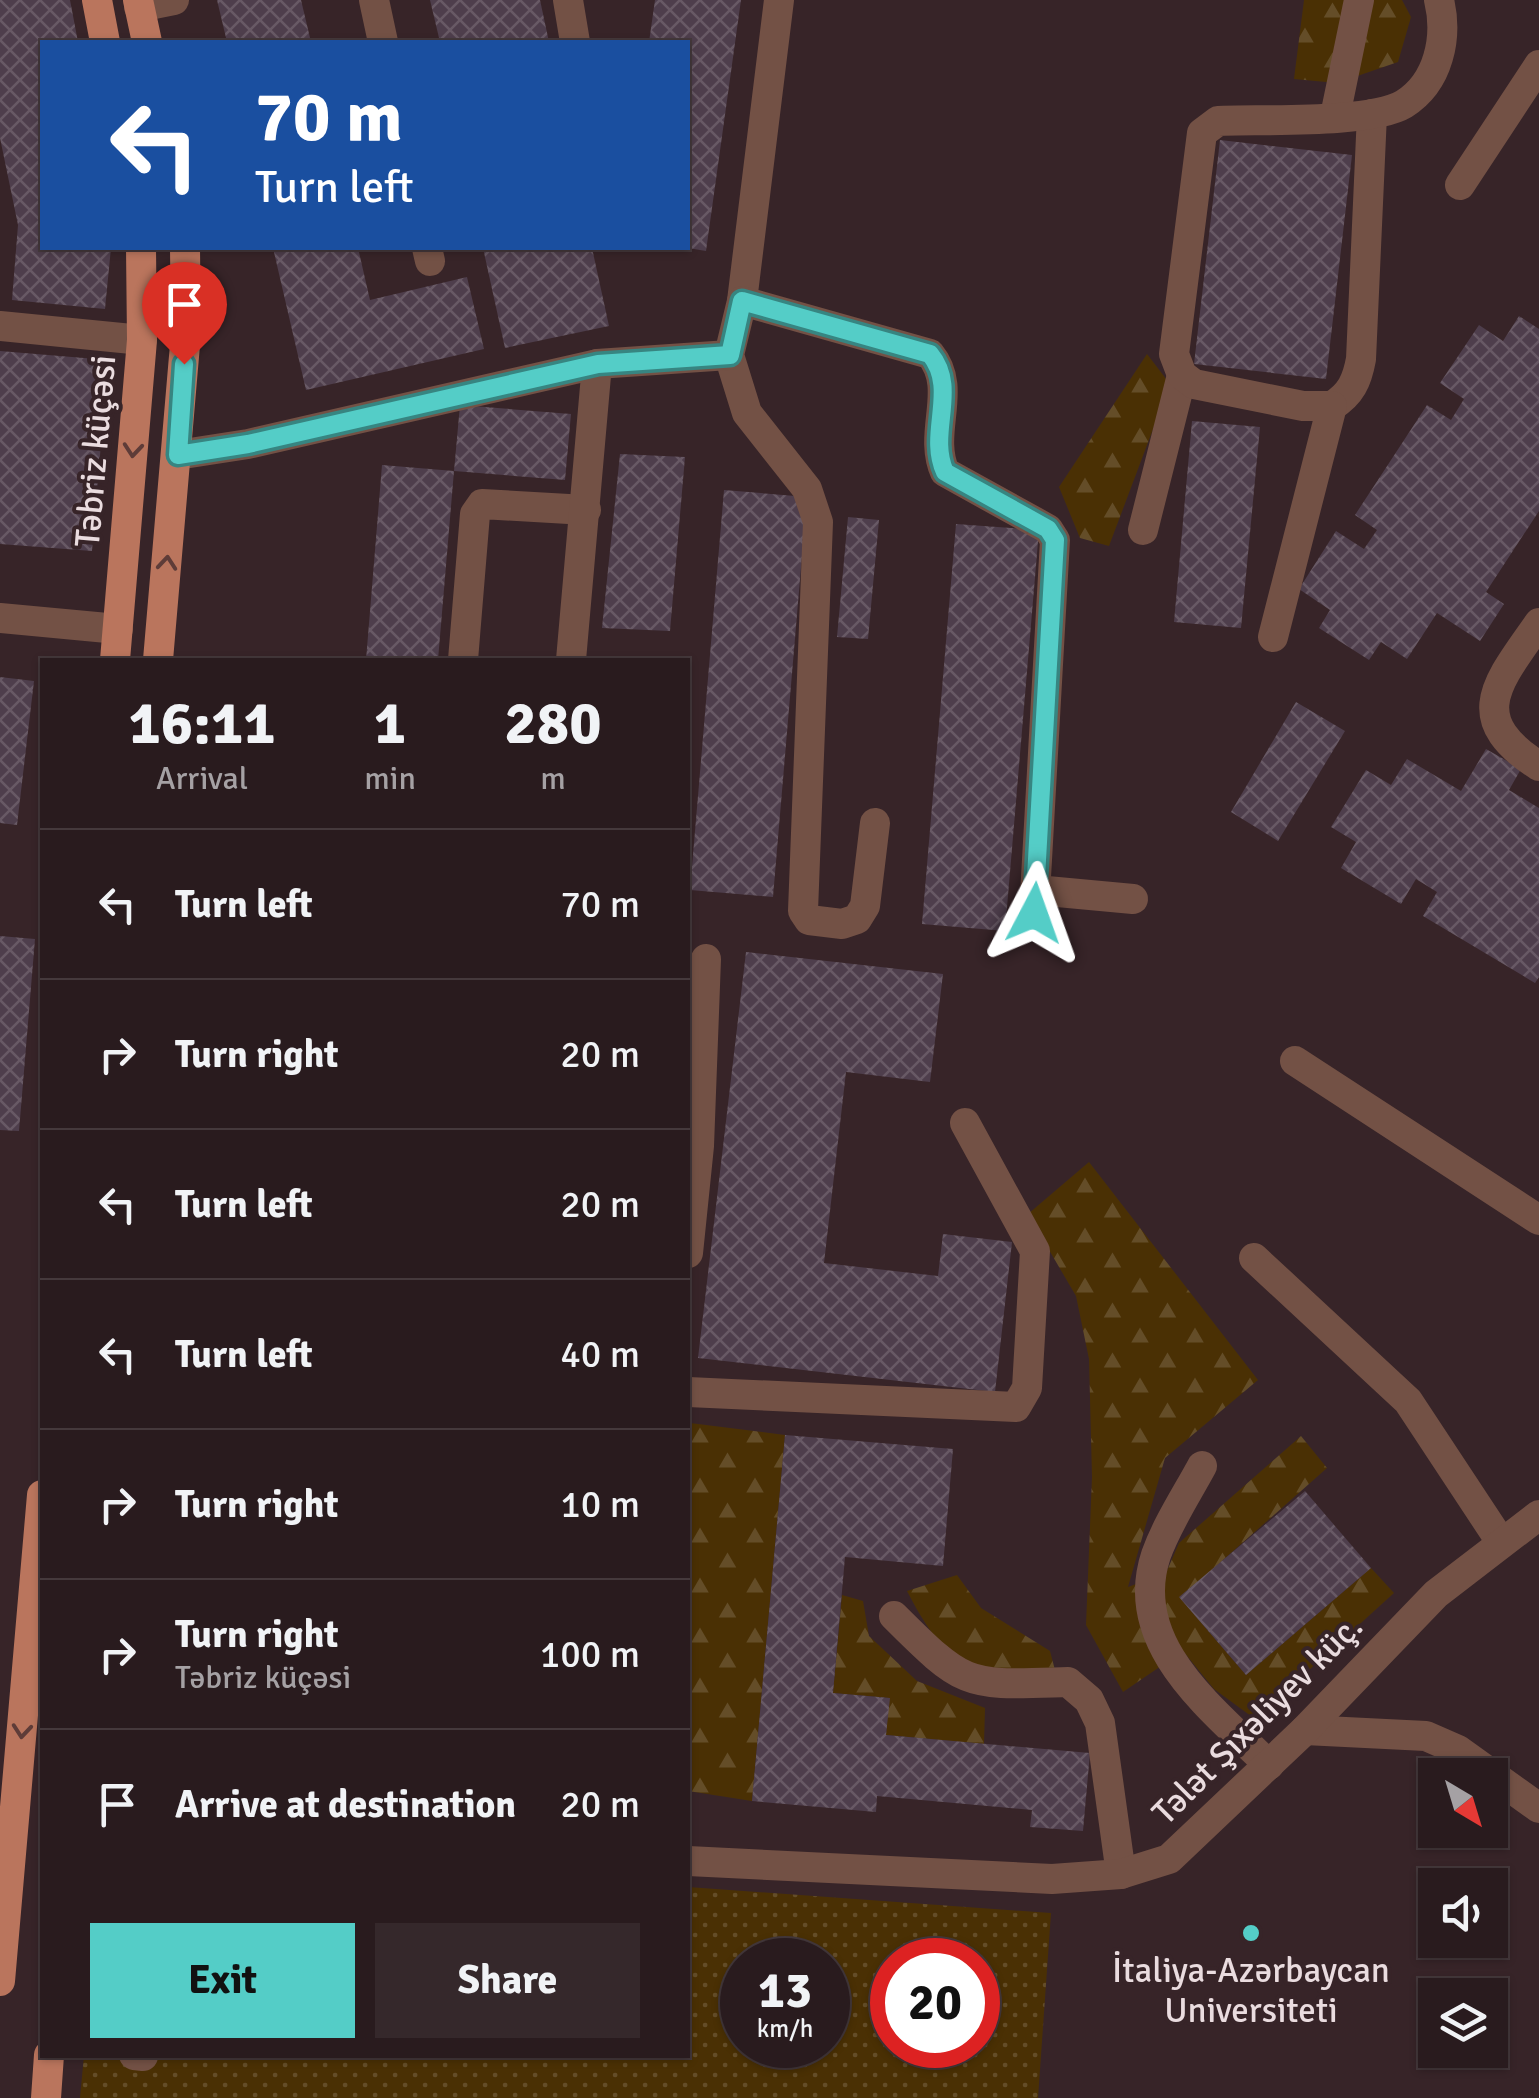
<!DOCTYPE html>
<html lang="en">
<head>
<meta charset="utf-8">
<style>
  :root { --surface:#291b1e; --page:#35282b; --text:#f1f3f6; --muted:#a5a1a4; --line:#45393c; --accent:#54cdc7 }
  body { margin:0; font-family:Signika,sans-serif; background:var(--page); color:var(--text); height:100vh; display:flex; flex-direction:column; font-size:38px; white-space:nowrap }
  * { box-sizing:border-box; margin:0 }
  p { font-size:32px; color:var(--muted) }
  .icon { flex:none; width:55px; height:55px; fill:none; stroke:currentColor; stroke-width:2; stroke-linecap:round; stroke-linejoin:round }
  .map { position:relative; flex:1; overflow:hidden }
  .details { position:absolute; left:40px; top:658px; width:650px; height:1400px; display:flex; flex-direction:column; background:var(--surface); border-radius:0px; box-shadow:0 2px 8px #0004,0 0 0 2px var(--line) }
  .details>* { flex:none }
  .hud { position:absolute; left:40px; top:40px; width:650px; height:210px; border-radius:0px; box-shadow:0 2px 8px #0004,0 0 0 2px var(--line); background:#1a4fa0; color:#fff; overflow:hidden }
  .needle { width:65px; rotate:142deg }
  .controls { position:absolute; left:1418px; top:1758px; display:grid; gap:20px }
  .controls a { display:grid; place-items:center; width:90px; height:90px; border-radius:0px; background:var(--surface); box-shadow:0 2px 8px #0004,0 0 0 2px var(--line); font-size:50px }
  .speed { position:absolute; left:720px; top:1938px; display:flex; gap:20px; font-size:50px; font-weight:700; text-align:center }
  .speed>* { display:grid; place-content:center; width:130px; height:130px; border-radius:50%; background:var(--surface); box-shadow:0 2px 8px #0004,0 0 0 2px var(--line); line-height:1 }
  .speed small { font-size:25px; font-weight:400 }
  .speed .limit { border:15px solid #d22; background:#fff; color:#111 }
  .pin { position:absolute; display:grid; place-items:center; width:85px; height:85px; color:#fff; margin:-102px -42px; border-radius:50% 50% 50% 0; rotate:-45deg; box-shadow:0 0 10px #0007 }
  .pin .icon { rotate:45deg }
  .me { position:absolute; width:110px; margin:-55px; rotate:4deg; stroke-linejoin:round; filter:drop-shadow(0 0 8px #0008) }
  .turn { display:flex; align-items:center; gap:35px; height:210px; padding:0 50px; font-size:45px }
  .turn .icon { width:130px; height:130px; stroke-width:2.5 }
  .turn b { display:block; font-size:70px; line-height:85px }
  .eta { display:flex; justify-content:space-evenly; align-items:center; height:170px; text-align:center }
  .eta b { font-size:60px; font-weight:700; line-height:70px }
  .primary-button { display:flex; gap:20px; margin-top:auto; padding:20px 50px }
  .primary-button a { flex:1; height:115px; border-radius:0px; background:var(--accent); color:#111; font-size:40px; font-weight:700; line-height:115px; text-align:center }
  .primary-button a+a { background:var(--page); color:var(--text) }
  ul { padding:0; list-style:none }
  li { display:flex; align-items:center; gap:30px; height:150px; padding:0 50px; border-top:2px solid var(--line) }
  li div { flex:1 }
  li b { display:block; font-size:38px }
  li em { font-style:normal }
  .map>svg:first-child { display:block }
  .grass { fill:url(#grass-dots); fill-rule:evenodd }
  .forest { fill:url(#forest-firs) }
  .building { fill:url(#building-cross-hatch) }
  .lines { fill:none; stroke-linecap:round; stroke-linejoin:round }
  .minor { stroke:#735145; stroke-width:30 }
  .major { stroke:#ba755d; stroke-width:30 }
  .oneway { stroke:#5e3c38 }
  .route-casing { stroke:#378581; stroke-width:25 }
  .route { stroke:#54cdc7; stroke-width:18 }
  .poi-dot { fill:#54cdc7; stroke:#372428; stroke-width:4 }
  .labels { text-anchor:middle; stroke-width:8; stroke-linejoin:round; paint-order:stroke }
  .street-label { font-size:35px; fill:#eadcdf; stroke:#372428 }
  .poi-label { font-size:35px; fill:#eadcdf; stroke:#372428 }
</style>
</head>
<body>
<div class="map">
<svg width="1539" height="2098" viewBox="0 0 1539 2098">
  <defs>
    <pattern id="grass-dots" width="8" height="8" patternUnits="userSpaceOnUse" patternTransform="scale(2.5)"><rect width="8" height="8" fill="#4a3004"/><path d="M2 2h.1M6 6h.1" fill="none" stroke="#644d28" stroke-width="1.8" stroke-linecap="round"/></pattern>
    <pattern id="forest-firs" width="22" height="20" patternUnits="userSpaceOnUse" patternTransform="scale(2.5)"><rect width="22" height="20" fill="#4a3004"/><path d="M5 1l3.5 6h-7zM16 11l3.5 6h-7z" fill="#644d28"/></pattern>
    <pattern id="building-cross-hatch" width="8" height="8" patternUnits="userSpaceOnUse" patternTransform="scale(2.5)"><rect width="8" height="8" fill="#4e3e4c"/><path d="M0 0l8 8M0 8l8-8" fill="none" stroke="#685965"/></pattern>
  </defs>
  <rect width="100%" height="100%" fill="#372428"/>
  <path class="grass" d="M688,1887L1051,1913L1038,2098H80L84,2055H688ZM742,1960H828V2045H742ZM892,1960H978V2045H892Z"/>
  <g class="forest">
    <polygon points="1304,0 1402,0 1411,17 1398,62 1337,83 1294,79"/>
    <polygon points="1147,354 1170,384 1109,546 1080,538 1059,487"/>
    <polygon points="1089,1162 1258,1380 1165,1458 1128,1587 1166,1573 1179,1543 1301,1436 1327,1468 1180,1598 1246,1675 1371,1568 1394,1593 1255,1719 1214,1689 1183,1651 1123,1692 1086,1625 1092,1477 1089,1359 1076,1296 1028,1214"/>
    <polygon points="690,1423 785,1435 752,1801 688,1791"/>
    <path d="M957,1575L981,1608L1050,1651L1056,1674C969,1667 950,1674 907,1591Z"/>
    <polygon points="842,1595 863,1601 869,1636 917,1681 985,1708 984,1744 886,1735 889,1698 833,1693"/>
  </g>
  <g class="building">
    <polygon points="0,0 70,0 78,42 42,42 42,248 111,248 105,309 12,300 18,225 0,138"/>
    <polygon points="217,0 301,0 311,42 227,42"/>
    <polygon points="430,0 540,0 549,42 440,42"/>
    <polygon points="655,0 741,0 706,251 688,248 688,42 649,42"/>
    <polygon points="1220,140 1352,155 1326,379 1194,364"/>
    <polygon points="273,248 358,248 370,300 467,277 484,349 306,390"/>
    <polygon points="483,248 592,248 609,326 505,348"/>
    <polygon points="1519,316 1539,329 1539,511 1486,592 1504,604 1480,641 1437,613 1407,659 1381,642 1369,660 1319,628 1330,610 1299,589 1336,531 1364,549 1377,530 1355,515 1427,405 1451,420 1464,399 1440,383 1479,325 1503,341"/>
    <polygon points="0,351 108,360 92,551 0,544"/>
    <polygon points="460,405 571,414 565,480 454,471"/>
    <polygon points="1192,421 1260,427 1241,628 1174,622"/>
    <polygon points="620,454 685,457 670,631 602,628"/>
    <polygon points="382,465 454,471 438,660 366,660"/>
    <polygon points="724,490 807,497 773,897 690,890"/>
    <polygon points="848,517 879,520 868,639 837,637"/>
    <polygon points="956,524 1039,530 1005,931 922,924"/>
    <polygon points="0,677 34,681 17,825 0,823"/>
    <polygon points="1296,702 1345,731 1278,841 1231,812"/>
    <polygon points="1486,749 1521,769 1509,790 1539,808 1539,977 1535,983 1423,916 1437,892 1416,879 1401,904 1341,868 1356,842 1331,827 1366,770 1391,785 1407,759 1461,791"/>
    <polygon points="0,936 35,939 19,1131 0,1130"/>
    <polygon points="746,952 943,974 930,1082 846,1072 824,1263 938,1276 943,1234 1012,1242 995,1392 698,1358"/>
    <polygon points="785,1435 953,1449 943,1566 845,1557 833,1693 890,1698 886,1735 1090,1753 1083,1831 1030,1827 1032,1810 877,1796 876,1812 752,1801"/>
    <polygon points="1305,1491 1371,1568 1246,1675 1179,1597"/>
  </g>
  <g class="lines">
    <g class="minor">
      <polyline points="374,0 383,42"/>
      <polyline points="568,0 575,42"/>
      <polyline points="779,0 742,301 729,355 747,413 807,489 818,522 803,911 809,920 842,924 857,919 865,906 875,823"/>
      <polyline points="139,7 174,0"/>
      <polyline points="1335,116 1359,0"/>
      <polyline points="1460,185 1539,65"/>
      <polyline points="427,248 430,261"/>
      <path d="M742,301L930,354C959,389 927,432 945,472L1048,529L1055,540L1034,913"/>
      <polyline points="0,326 142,340"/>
      <path d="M1332,406C1351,394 1357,381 1361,359L1372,114"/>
      <polyline points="177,455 248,444 597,364 729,355"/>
      <polyline points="1143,530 1182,375"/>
      <polyline points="0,618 118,629"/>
      <path d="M1539,623C1498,682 1463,718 1539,766"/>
      <path d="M1273,637L1332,406H1303L1194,384L1182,375L1174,354L1202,133L1218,121C1260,119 1371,124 1404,104C1439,82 1448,37 1439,0"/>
      <polyline points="463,660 475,514 482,504 586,510"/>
      <polyline points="571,660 597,364"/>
      <polyline points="1036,890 1133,899"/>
      <polyline points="1295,1061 1539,1220"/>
      <polyline points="688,1253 699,1146 706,959"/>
      <polyline points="1254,1258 1408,1401 1501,1542"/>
      <polyline points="688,1392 1016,1407 1027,1388 1035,1251 965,1123"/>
      <path d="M1202,1466C1187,1494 1167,1524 1156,1555C1126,1645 1213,1709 1269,1765"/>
      <path d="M894,1616C967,1689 966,1685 1068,1682L1089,1700L1100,1723L1121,1874"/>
      <polyline points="1305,1730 1426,1736 1458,1750 1539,1808"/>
      <polyline points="688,1861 1052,1879 1121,1874 1169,1859 1305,1730 1436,1594 1539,1515"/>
      <polyline points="134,2055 143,2056"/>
    </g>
    <g class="major">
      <polyline points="97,0 105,42"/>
      <polyline points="138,0 147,42"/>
      <polyline points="115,660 142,340 141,248"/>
      <polyline points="158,660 186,333 185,248"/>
      <polyline points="0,1981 42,1495"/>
      <polyline points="46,2098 49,2055"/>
    </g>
  </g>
  <defs><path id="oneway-chevron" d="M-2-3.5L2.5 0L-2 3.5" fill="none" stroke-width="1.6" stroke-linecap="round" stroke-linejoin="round" transform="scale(2.5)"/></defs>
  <g class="oneway">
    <use href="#oneway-chevron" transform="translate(133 450) rotate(95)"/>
    <use href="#oneway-chevron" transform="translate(167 563) rotate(-85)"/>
    <use href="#oneway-chevron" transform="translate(22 1731) rotate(95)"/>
  </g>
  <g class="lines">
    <g class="route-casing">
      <path id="route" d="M184,364L178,455L248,444L598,364L730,355L742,301L930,354C959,389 927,433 945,472L1048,529L1055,540L1034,913"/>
    </g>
    <use href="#route" class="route"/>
  </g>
  <circle class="poi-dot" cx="1251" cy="1933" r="10"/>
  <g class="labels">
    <g class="street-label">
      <text transform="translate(95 451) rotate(-85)" y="12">Təbriz küçəsi</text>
      <text transform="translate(1257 1719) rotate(-45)" y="12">Tələt Şıxəliyev küç.</text>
    </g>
    <g class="poi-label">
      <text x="1251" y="1982">İtaliya-Azərbaycan<tspan x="1251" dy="40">Universiteti</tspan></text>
    </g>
  </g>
</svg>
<div class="controls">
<a><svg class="needle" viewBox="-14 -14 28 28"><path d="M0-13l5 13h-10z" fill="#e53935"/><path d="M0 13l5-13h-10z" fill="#a5a1a4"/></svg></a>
<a><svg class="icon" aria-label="sound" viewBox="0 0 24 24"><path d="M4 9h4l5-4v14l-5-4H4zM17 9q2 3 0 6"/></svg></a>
<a><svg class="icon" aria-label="layers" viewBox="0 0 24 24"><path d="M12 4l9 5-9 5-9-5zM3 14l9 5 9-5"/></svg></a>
</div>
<div class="speed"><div>13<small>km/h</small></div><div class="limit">20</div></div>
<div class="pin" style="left:184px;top:364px;background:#d93025"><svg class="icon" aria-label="arrive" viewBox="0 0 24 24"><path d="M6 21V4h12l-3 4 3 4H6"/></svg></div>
<svg class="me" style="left:1034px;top:913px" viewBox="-20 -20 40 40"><path d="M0-17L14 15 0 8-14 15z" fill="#54cdc7" stroke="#fff" stroke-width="4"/></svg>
<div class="hud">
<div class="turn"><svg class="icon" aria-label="left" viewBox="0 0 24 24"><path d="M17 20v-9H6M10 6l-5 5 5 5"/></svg><div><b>70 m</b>Turn left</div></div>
</div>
<section class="details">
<div class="eta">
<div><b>16:11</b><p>Arrival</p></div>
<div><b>1</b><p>min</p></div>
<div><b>280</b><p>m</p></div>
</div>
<ul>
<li><svg class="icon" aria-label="left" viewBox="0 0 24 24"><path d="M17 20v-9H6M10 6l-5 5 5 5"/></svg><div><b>Turn left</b></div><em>70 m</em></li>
<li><svg class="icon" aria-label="right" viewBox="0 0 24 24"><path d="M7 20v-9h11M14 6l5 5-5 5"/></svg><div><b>Turn right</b></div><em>20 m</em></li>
<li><svg class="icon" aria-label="left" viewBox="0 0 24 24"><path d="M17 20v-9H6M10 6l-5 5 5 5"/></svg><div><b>Turn left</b></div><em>20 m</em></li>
<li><svg class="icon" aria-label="left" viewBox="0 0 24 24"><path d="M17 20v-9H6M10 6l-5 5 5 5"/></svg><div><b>Turn left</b></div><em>40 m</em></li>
<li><svg class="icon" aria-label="right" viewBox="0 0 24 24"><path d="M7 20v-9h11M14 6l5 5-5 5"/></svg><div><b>Turn right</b></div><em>10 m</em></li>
<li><svg class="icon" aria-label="right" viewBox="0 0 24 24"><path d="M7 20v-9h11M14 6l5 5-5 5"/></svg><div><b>Turn right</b><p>Təbriz küçəsi</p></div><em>100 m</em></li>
<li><svg class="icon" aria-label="arrive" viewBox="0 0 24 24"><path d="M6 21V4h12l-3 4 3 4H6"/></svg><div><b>Arrive at destination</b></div><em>20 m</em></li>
</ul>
<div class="primary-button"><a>Exit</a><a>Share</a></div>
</section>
</div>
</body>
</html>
